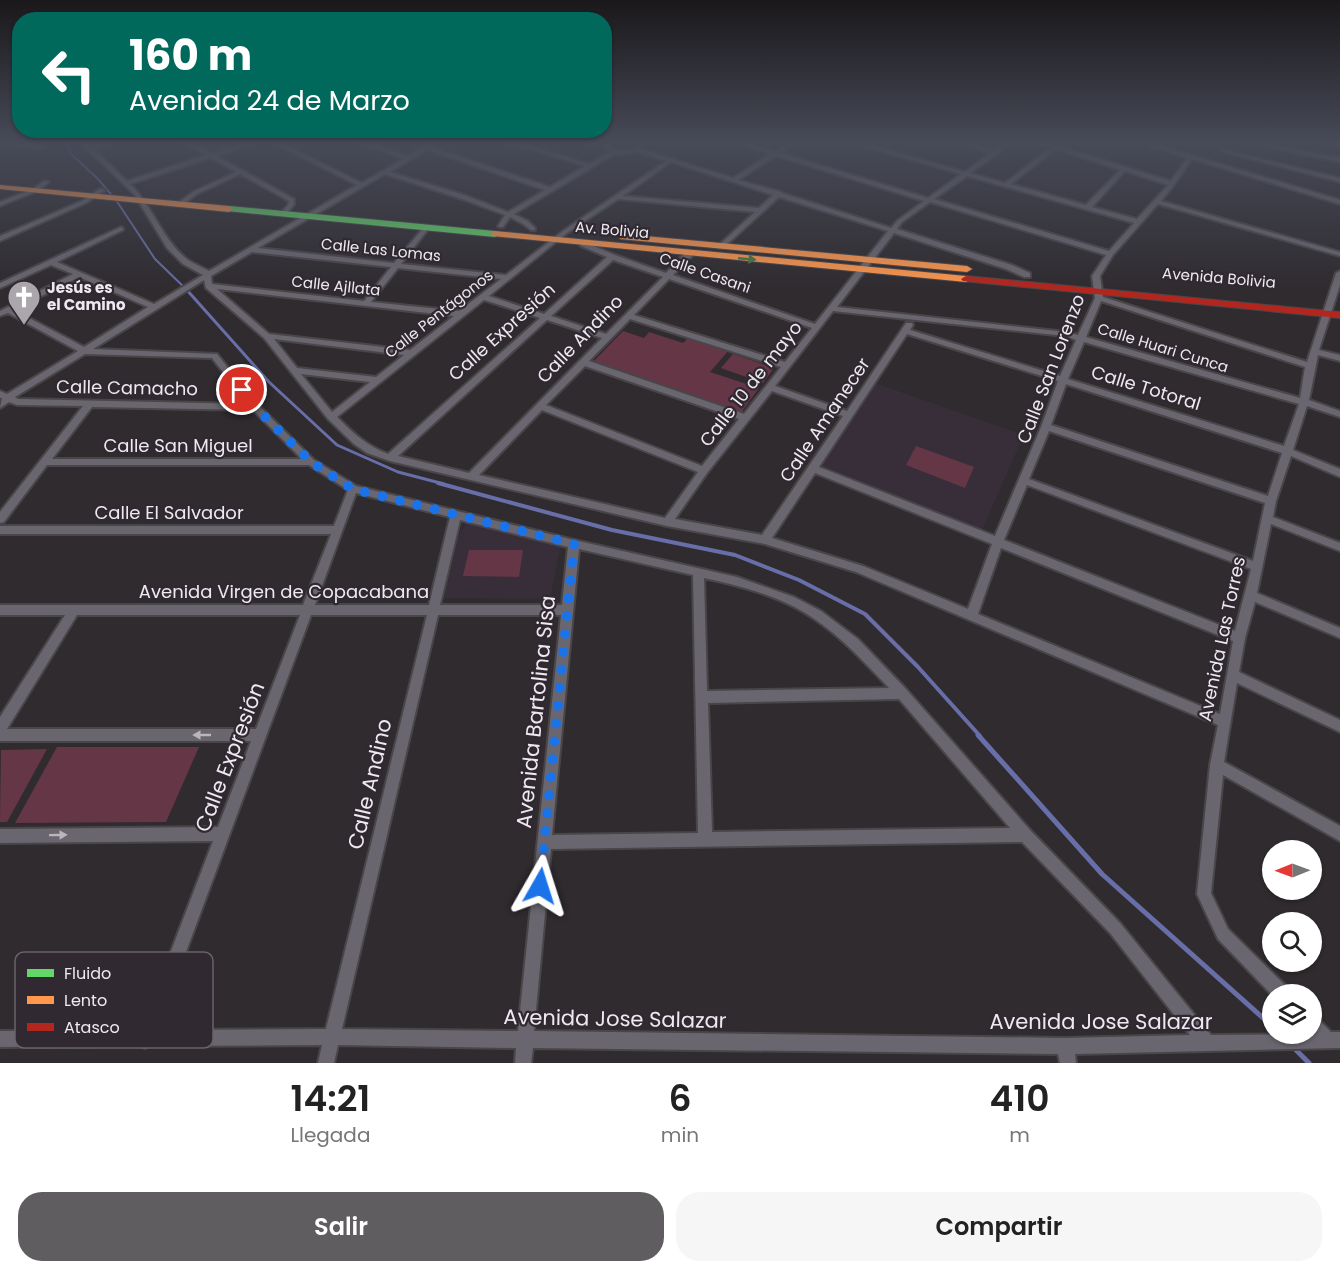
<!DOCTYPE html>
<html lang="es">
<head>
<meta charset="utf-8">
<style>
  :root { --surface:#fff; --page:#f6f6f6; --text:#222; --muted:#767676; --accent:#5f5d60 }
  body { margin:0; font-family:Poppins,sans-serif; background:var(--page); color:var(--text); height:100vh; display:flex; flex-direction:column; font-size:22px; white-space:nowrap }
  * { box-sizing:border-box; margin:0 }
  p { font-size:20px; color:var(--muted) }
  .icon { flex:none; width:33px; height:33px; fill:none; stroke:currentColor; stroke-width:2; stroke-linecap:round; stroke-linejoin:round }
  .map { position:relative; height:1063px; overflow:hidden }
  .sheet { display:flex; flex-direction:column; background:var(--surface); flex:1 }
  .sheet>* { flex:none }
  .hud { position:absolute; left:12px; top:12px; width:600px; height:126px; border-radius:24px; box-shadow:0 2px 4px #0004; background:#00695c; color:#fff; overflow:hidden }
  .needle { width:39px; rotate:269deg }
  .tools { position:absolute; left:1262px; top:840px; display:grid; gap:12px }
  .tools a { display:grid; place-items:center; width:60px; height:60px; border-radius:50%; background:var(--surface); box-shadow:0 2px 4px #0004; font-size:30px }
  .pin { position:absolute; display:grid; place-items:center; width:51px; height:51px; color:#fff; margin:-26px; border:3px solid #fff; border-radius:50%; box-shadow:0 2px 6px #0007 }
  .me { position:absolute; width:66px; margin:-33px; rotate:6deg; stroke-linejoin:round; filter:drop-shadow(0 0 4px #0008) }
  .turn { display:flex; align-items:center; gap:21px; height:126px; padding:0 18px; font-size:27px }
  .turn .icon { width:78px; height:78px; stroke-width:2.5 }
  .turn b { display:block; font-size:42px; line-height:51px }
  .eta { display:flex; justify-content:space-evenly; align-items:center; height:102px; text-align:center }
  .eta b { font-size:36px; font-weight:600; line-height:42px }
  .button { display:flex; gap:12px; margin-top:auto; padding:12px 18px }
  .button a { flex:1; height:69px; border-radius:24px; background:var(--accent); color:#fff; font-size:24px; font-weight:600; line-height:69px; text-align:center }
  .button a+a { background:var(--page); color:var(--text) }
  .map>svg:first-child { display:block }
  .built { fill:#382e39 }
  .green { fill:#653646 }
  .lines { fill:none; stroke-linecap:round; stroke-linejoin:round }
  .stream-far3 { stroke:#686ea7; stroke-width:2 }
  .stream-far2 { stroke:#686ea7; stroke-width:3 }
  .stream-far1 { stroke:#686ea7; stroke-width:4 }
  .stream { stroke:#686ea7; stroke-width:5 }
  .street-casing { stroke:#494649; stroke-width:4 }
  .fast-casing { stroke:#494649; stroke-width:2 }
  .slow-casing { stroke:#494649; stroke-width:2 }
  .jam-casing { stroke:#494649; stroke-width:2 }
  .street { fill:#6a666f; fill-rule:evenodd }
  .fast { fill:#63d668; fill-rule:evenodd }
  .slow { fill:#ff974d; fill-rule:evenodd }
  .jam { fill:#b3261e; fill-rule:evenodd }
  .oneway { fill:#47774a }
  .oneway2 { fill:#b9b5bb }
  .route { stroke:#1a73e8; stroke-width:10; stroke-dasharray:0 18 }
  .labels { text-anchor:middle; stroke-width:4.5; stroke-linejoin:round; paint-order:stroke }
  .far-street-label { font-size:15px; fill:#ede9ee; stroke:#302931 }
  .far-poi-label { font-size:15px; font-weight:bold; fill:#ede9ee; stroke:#302931; text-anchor:start }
  .street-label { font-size:18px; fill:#ede9ee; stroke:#302931 }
  .near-street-label { font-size:21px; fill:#ede9ee; stroke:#302931 }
  .key { fill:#302931; stroke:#69636a; stroke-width:1.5 }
  .key-label { font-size:16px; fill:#ede9ee }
</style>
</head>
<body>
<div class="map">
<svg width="1340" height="1063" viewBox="0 0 1340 1063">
  <rect width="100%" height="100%" fill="#2f2b2f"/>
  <g class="built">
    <polygon points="875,383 1024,435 982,530 820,465"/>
    <polygon points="467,522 561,545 550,599 444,598 458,537"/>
  </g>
  <g class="green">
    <polygon points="623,331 644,338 649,332 683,343 688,338 729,350 710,372 759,388 740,414 592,363"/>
    <polygon points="733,354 774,368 763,383 721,368"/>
    <polygon points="916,446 974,467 965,488 906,465"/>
    <polygon points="469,550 523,550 519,577 463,576"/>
    <polygon points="57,747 199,747 166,822 15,823"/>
    <polygon points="47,749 7,822 0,822 1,750"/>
  </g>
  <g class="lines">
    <polyline class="stream-far3" points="66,141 71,154 97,178 116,200 155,259 188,291"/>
    <polyline class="stream-far2" points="186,289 269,382 337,445 398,472 444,484"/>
    <polyline class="stream-far1" points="438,483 612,530 735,555 799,580 865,614 918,667 980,736"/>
    <g class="stream">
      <polyline points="978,735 1102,874 1272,1026"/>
      <polyline points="1293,1047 1309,1063"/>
    </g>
    <g class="street-casing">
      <g id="street">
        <polygon points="0,141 42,144 45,146 42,148 0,145"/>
        <path d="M79,141H86L91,146L105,141H115L94,149L127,181L206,155L182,141H190L212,153L250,141H260L217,156L294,199V205L285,215L280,214L288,205L289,201L240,174L197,194L182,205H178V203L193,192L236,172L211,158L130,184C153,206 162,240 188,260C194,264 202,267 209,271L357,185L269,141H277L362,183L403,159L356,141H366L407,156L433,141H441L431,147L550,187L585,166L504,141H514L589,164L610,152L604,148L606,141H612L610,147L620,151L636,149L639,145L636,141H642L645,145L642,149L669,158H674L675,160L733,178L770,154L729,141H740L775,152L791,141H799L780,153L928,198L961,174L845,141H856L965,172L990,153L952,141H963L994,150L1007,141H1014L999,152V154L996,155L970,173L1005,183L1050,148L1032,141H1042L1171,181L1187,158L1135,141H1145L1340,200V204L1192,159L1174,185L1161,201L1340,252V256L1158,204L1113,255L1100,276L1103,297L1307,362L1336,273L1340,271V285L1319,350L1340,355V361L1318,355L1309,400L1340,411V417L1307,406L1293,450L1340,469V477L1291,456L1276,501L1273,517L1340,543V551L1271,524L1257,593L1340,628V638L1255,602L1245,638L1239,672L1340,720V732L1237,683L1224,762L1340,826V841L1223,775L1211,893L1228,929L1288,988L1290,994L1272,995L1218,939L1197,894L1210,765L1218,725L856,572L765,544L667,526L390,461L367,453L354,444L328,419L264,338L206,288L204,280L93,349L217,354L258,405L314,460L356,486L574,540L737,577L794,597L821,611L858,639L906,689L1030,830L1120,923L1211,1035L1311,1034V1016L1317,1018L1331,1032H1340V1048L1075,1054L1076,1063H1060L1058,1054L533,1048L531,1063H515L516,1048L338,1045L334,1063H318L322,1045L150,1046L145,1048L141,1046L0,1047V1031L141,1030L213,841L0,843V829L218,827L251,741H0V717L65,615H0V605H303L331,534H0V526H334L348,490L309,465H47L4,522L0,523V512L83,406L17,405L9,402L0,408L2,398H0V391L7,394L78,351L8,313L0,316V311L73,274L51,265L0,288V283L121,227L123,228V230L57,262L154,304L203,275L183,264L167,248L134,194L89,151L86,150ZM1056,149L1120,170L1086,205L1011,184ZM427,150L545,190L508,212L467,196L390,172ZM638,152L666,161L563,231L506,275L401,264L429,228L426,226L424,227L394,263L258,248L385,174L462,199L505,215L498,226L499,227H503L510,217L523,224L531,230H535V228L528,221L514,214L615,154L619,155ZM776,156L924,201L898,220L891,228L782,193L781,192L738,180ZM671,162L773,195L759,208L623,196ZM1125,171L1168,185L1137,219L1092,207ZM967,176L1134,223L1109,251L934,199ZM779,197L888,231L815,324L673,275L692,256V252H686L666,273L615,255L584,242L580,244L581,246L607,257L544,314L489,296L567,233L618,199L755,212L720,244V248H723ZM930,202L1106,255L1092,276L1095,298L1078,335L1066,332L837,307L894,233L1006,269L1024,277H1030V273L1012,265L897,229L902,222ZM252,252L391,267L364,301L212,284L211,276ZM613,260L663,277L606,334L551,316ZM398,268L501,279L459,311L371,302ZM79,277L148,307L84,347L14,310ZM669,279L812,328L785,362L634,315ZM217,289L454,316L410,350L269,334ZM484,300L540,318L388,454C367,446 353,433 337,417ZM1101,301L1305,367L1300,398L1086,337ZM833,311L1065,336L1076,340L1060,376L910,330L913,325L912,323H906L847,411L775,386ZM630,319L781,367L744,414L589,361ZM547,320L602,338L469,473L398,456ZM907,334L1058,381L1041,427L995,536L819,467ZM274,339L404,355L376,377L297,368ZM1084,342L1299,404L1284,446L1068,379ZM85,354L212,358L248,404L18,399L15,397ZM585,366L739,419L702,466L546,405ZM301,374L370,382L332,412ZM1066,384L1282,453L1268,496L1051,425ZM772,391L843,416L762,535L675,519L707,473ZM92,407L253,410L302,459H52ZM542,410L698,472L665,518L479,475ZM1049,431L1265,503L1253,561L1029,479ZM815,473L992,544L968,609L863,566L772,538ZM1027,485L1251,569L1235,631L1004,540ZM356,493L450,517L429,605H315ZM460,520L568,547L562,605H440ZM1001,548L1233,641L1220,714L978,614ZM579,549L693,575L698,833L552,835ZM704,578C741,586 781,596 813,618C842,637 865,663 889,688L707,691ZM77,615H300L256,729H7ZM311,615H427L326,1029L157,1030ZM438,615H561L518,1031L342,1029ZM899,699L1010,828L712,832L708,703ZM1022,842L1110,933L1190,1035L1065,1038L534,1031L551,849Z"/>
        <polygon points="1236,141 1250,141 1340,158 1340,162"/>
        <polygon points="1333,141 1339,141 1340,149 1338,148"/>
        <polygon points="1220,149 1340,178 1340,182 1220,151"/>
        <polygon points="44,181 49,182 37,191 0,206 0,202 33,189"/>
        <polygon points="100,189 105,190 86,203 0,241 0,236 82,201"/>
      </g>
    </g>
    <g class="fast-casing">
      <polygon id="fast" points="229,206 495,231 499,234 495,237 226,211 226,207"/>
    </g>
    <g class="slow-casing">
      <g id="slow">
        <polygon points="0,185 229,206 233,209 229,212 0,189"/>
        <polygon points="495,231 966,276 971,279 966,282 492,236 492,232"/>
        <polygon points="623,234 967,266 972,269 967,272 620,239 620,235"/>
      </g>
    </g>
    <g class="jam-casing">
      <polygon id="jam" points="966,276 1340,312 1340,318 963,281 961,279"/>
    </g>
    <use href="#street" class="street"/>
    <use href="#fast" class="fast"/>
    <use href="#slow" class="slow"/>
    <use href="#jam" class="jam"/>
  </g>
  <defs><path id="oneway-solid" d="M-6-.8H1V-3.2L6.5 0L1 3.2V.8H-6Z" transform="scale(1.5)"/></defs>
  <use class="oneway" href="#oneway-solid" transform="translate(747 259) rotate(5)"/>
  <g class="oneway2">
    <use href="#oneway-solid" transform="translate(202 735) rotate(-180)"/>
    <use href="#oneway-solid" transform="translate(58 835) rotate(-1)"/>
  </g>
  <linearGradient id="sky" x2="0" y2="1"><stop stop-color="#1a181a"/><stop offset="0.49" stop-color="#474a58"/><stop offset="1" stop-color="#474a58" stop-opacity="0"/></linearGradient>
  <rect width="1340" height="290" fill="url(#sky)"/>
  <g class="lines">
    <polyline class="route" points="242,390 255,407 311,462 353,489 574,544 540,886"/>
  </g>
  <defs>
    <g id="church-pin" transform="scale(1.725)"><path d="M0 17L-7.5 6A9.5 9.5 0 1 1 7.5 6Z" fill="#aaa6ab" stroke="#302931"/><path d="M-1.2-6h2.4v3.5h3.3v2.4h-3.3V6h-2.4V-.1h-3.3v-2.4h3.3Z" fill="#fff"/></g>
  </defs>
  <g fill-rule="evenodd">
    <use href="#church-pin" x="24" y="297"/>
  </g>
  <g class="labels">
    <g class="far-street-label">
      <text transform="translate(612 230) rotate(5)" y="5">Av. Bolivia</text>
      <text transform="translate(381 250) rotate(6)" y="5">Calle Las Lomas</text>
      <text transform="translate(705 273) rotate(19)" y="5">Calle Casani</text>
      <text transform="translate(1219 278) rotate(5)" y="5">Avenida Bolivia</text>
      <text transform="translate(336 286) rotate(6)" y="5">Calle Ajllata</text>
      <text transform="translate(439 314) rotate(-38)" y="5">Calle Pentágonos</text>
      <text transform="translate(1163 348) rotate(17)" y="5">Calle Huari Cunca</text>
    </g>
    <g class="far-poi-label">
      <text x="47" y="293">Jesús es<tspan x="47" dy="17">el Camino</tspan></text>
    </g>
    <g class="street-label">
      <text transform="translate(502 332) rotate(-42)" y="6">Calle Expresión</text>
      <text transform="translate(580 339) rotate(-46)" y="6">Calle Andino</text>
      <text transform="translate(1051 369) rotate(-69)" y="6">Calle San Lorenzo</text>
      <text transform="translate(751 384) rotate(-52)" y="6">Calle 10 de mayo</text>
      <text transform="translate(127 388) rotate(1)" y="6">Calle Camacho</text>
      <text transform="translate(1146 388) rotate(17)" y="6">Calle Totoral</text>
      <text transform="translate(825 420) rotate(-56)" y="6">Calle Amanecer</text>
      <text x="178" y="452">Calle San Miguel</text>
      <text x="169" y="519">Calle El Salvador</text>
      <text x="284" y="598">Avenida Virgen de Copacabana</text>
      <text transform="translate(1222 639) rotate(-78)" y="6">Avenida Las Torres</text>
    </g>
    <g class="near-street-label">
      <text transform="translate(536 712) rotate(-84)" y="7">Avenida Bartolina Sisa</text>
      <text transform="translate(230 757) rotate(-69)" y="7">Calle Expresión</text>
      <text transform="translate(370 784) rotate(-77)" y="7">Calle Andino</text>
      <text transform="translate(615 1019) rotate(1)" y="7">Avenida Jose Salazar</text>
      <text x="1101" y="1029">Avenida Jose Salazar</text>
    </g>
  </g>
  <rect x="15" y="952" width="198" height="96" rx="9" class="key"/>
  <rect x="27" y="969" width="27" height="8" fill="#63d668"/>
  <rect x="27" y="996" width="27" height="8" fill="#ff974d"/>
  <rect x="27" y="1023" width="27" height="8" fill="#b3261e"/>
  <g class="key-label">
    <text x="64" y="979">Fluido</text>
    <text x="64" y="1006">Lento</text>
    <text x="64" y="1033">Atasco</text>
  </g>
</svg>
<div class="tools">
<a><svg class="needle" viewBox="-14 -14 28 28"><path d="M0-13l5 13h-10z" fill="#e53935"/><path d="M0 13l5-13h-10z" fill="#767676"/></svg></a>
<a><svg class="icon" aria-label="search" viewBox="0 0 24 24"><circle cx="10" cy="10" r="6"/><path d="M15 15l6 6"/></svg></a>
<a><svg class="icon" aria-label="layers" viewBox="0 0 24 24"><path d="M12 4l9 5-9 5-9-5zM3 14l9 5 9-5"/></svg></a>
</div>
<div class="pin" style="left:242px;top:390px;background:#d93025"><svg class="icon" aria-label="arrive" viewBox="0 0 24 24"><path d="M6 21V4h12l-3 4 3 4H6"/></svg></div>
<svg class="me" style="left:540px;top:886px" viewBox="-20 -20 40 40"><path d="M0-17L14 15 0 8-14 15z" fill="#1a73e8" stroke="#fff" stroke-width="4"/></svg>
<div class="hud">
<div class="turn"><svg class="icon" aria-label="left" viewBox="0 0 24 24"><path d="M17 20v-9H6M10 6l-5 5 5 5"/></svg><div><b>160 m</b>Avenida 24 de Marzo</div></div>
</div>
</div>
<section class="sheet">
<div class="eta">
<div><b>14:21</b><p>Llegada</p></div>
<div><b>6</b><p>min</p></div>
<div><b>410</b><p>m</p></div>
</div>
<div class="button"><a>Salir</a><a>Compartir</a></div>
</section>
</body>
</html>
